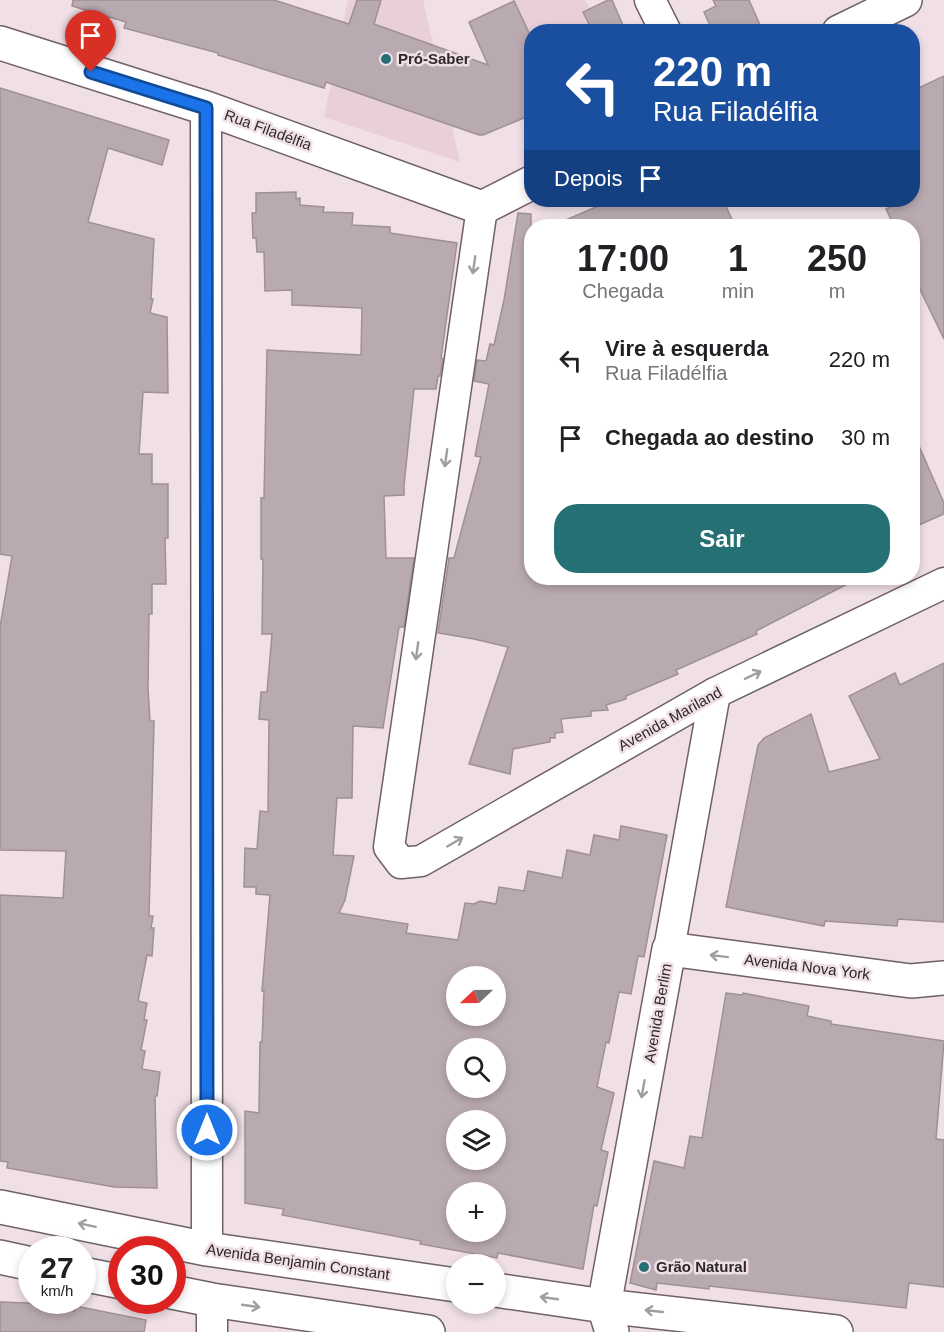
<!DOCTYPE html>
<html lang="pt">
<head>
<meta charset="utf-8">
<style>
  :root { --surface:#fff; --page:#f2f2f2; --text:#202124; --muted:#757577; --accent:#257074 }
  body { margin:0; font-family:Helvetica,sans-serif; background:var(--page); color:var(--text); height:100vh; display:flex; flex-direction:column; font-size:22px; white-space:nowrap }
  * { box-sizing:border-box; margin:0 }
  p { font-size:20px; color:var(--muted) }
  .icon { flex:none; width:33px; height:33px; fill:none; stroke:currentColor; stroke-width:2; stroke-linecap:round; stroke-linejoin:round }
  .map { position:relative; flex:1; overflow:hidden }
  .drawer { position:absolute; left:524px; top:219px; width:396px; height:366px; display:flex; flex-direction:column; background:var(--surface); border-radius:24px; box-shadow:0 3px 9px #0003 }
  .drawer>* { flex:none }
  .hud { position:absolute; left:524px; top:24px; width:396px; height:183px; border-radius:24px; box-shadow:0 3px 9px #0003; background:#1a4fa0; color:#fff; overflow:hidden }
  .needle { width:39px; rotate:248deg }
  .fabs { position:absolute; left:446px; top:966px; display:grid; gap:12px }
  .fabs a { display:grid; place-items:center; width:60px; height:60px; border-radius:50%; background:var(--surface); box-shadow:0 3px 9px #0003; font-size:30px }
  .speed { position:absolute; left:18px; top:1236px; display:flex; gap:12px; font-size:30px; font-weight:700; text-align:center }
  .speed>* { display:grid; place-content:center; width:78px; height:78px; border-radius:50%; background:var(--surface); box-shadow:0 3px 9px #0003; line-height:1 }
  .speed small { font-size:15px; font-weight:400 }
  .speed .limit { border:9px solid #d22; background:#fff; color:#111 }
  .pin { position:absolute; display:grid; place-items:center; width:51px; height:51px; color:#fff; margin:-62px -26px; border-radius:50% 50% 50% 0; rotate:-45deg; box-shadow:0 0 6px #0007 }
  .pin .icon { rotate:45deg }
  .me { position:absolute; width:66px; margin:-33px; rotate:0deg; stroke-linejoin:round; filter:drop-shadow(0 0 4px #0008) }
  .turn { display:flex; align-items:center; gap:21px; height:126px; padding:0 30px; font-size:27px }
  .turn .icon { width:78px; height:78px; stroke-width:2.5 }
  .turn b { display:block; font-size:42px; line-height:51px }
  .then { display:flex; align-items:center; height:57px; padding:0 30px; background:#0003; gap:12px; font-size:22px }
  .eta { display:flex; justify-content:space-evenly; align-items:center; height:102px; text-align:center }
  .eta b { font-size:36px; font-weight:700; line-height:42px }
  .button { display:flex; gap:12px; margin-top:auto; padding:12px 30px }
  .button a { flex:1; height:69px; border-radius:24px; background:var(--accent); color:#fff; font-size:24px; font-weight:700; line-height:69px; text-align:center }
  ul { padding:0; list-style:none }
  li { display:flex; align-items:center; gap:18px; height:78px; padding:0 30px }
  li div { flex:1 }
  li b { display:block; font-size:22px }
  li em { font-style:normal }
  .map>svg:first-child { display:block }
  .built { fill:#e8cfda }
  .building { fill:#b9a9b0; stroke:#9f9096; stroke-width:1.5; fill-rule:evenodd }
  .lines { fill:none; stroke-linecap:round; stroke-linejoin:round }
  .street-casing { stroke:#6f6167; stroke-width:33 }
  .secondary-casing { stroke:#6f6167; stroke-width:36 }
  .street { stroke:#fff; stroke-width:30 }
  .secondary { stroke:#fff; stroke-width:33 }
  .oneway { stroke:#a19e9f }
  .route-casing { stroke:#114b97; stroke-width:15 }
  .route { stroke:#1a73e8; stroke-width:10 }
  .poi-dot { fill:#257074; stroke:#f0dfe6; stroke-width:2 }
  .labels { text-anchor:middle; stroke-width:5; stroke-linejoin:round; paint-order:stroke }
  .poi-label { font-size:15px; font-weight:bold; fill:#2e282a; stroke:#f0dfe6; text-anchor:start }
  .street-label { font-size:15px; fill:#2e282a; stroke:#f0dfe6 }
</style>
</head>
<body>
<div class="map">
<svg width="944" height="1332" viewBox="0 0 944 1332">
  <rect width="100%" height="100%" fill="#f0dfe6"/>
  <g class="built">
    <polygon points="348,0 423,0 460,162 324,117"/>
    <polygon points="511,0 585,0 602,31 531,32 531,39"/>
  </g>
  <g class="building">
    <polygon points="73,0 274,0 349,24 357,0 381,0 374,24 488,65 469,22 514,1 531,37 531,115 483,135 479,135 326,82 324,88 218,55 218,53 124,28 126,22 72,6"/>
    <polygon points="608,0 612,0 626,32 593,32 583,12"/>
    <polygon points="713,0 749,0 760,25 746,32 713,32 704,12 716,6"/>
    <polygon points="944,76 944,339 912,273 912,226 894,226 886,209 891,207 887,200 912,200 912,91"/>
    <polygon points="0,88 169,140 162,165 108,148 88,222 154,239 151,299 153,299 150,313 167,317 168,393 143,392 139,454 152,454 152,484 168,484 168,538 165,538 166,584 152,584 152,614 149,614 148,688 150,721 154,721 149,916 153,916 151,928 154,928 152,956 147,955 138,1001 147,1003 144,1020 147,1020 141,1050 145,1051 142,1069 160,1072 157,1096 155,1096 157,1188 114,1187 7,1168 8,1162 0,1161 0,895 63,898 66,851 0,850 0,627 12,556 0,554"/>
    <path d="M296,192V199L300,198V205L324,207L323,212L353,213L352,225L390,227V233L457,243L441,358L443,359L440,376H438L436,389H414L404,485V495L384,496L386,558H414L404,627H399L383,728L353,726L352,798H337L333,855L354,856L345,900L339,913L408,924L406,933L458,940L465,903L474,904L480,901L496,904L499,887L524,891L528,871L562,878L567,850L590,855L594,835L619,840L621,826L667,835L644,957L638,956L631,994L619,992L609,1043L606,1042L597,1087L614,1093L601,1150L608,1152L597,1206L594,1205L583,1269L498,1253L497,1258L420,1244L421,1241L282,1215L284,1209L245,1203V1111L259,1113L260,1042H262L264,991H262L270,895L256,894V887H244L245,848L257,849L260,811L268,812L269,720L259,719L261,692H267L272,634H262L263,559H261V498H264L267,350L361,355L362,308L292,305V290L265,291L264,252H257L256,238H253L252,213H256V193ZM456,976H495V1016H456ZM456,1048H495V1088H456ZM456,1120H495V1160H456ZM456,1192H495V1232H456Z"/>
    <polygon points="612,200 723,200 735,226 552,226"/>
    <polygon points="518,213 531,214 531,578 859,578 756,631 757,634 676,670 678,674 626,696 626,699 606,705 608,710 591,711 591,716 561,719 563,732 555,733 555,738 550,738 550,742 513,749 510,774 469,764 508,647 474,639 438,633 449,558 454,558 481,457 475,456 489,384 474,381 477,360 486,361 490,344 494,345 504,300"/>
    <polygon points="912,430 944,503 944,514 912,528"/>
    <polygon points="944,663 944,922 898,919 897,926 825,921 824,926 726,907 758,745 764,738 811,714 829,772 880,759 849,696 895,673 900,685"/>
    <polygon points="726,993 742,995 743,993 809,1006 807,1016 831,1021 831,1024 944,1041 936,1139 944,1140 944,1287 909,1283 906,1308 709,1286 709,1289 657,1283 656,1290 630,1283 654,1161 684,1168 690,1136 702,1138"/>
    <polygon points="0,1302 28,1303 75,1311 75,1306 146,1320 144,1332 0,1332"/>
  </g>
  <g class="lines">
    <g class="street-casing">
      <g id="street">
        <polyline points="650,0 666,32"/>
        <polyline points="206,108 207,1249"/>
        <polyline points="482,208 389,847 401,863 421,861 715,693 944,583"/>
        <polyline points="669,949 715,693"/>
        <polyline points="212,1332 212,1300"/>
      </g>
    </g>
    <g class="secondary-casing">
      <g id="secondary">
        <polyline points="839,32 905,0"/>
        <polyline points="0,43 206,108 482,208 531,183"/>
        <polyline points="0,1207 207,1249 456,1285"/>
        <polyline points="0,1257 32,1264"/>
        <polyline points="82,1274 122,1282"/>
        <polyline points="495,1290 604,1306 836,1332"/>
        <polyline points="172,1292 212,1300 428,1332"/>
        <polyline points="612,1332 604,1306 669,949 911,981 944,978"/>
      </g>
    </g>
    <use href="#street" class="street"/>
    <use href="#secondary" class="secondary"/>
  </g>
  <defs><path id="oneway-shaft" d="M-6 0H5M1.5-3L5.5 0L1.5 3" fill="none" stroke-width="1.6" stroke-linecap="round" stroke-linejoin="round" transform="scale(1.5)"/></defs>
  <g class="oneway">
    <use href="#oneway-shaft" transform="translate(474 265) rotate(98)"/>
    <use href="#oneway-shaft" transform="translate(446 458) rotate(98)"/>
    <use href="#oneway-shaft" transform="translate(417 651) rotate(98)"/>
    <use href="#oneway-shaft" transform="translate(753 675) rotate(-26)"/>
    <use href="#oneway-shaft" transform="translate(455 842) rotate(-30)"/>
    <use href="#oneway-shaft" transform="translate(719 956) rotate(-173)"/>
    <use href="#oneway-shaft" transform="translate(643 1089) rotate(100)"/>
    <use href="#oneway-shaft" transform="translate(87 1225) rotate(-168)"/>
    <use href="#oneway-shaft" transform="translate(549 1298) rotate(-172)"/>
    <use href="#oneway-shaft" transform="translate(251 1306) rotate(8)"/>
    <use href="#oneway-shaft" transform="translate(654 1311) rotate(-174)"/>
  </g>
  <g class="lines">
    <g class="route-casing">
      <polyline id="route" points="91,72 206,108 207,1130"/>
    </g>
    <use href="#route" class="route"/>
  </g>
  <g class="poi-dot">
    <circle cx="386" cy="59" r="6"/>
    <circle cx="644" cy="1267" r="6"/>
  </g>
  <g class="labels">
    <g class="poi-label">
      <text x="398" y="64">Pró-Saber</text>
      <text x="656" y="1272">Grão Natural</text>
    </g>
    <g class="street-label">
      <text transform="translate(268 130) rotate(20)" y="5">Rua Filadélfia</text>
      <text transform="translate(670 719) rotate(-29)" y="5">Avenida Mariland</text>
      <text transform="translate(807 967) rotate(7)" y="5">Avenida Nova York</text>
      <text transform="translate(658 1013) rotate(-80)" y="5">Avenida Berlim</text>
      <text transform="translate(298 1262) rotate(8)" y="5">Avenida Benjamin Constant</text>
    </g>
  </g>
</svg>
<div class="fabs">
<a><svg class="needle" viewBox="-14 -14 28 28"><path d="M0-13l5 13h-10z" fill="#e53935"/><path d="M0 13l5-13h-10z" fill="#757577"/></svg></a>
<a><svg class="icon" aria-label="search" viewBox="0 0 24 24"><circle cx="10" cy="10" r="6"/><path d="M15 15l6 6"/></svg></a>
<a><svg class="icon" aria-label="layers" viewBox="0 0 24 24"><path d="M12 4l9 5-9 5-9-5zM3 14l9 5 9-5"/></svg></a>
<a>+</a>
<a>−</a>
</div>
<div class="speed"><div>27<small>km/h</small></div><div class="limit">30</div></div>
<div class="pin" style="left:91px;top:72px;background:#d93025"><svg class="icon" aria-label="arrive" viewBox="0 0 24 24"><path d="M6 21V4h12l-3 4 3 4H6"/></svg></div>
<svg class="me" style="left:207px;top:1130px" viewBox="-20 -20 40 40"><circle r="17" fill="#1a73e8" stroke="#fff" stroke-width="3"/><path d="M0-11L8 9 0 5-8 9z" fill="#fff"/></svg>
<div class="hud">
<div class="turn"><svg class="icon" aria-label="left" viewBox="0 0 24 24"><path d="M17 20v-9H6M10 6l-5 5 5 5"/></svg><div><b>220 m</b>Rua Filadélfia</div></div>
<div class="then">Depois<svg class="icon" aria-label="arrive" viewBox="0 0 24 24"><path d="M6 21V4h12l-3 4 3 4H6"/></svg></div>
</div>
<section class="drawer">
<div class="eta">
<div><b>17:00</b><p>Chegada</p></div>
<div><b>1</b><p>min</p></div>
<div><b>250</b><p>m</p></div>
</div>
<ul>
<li><svg class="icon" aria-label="left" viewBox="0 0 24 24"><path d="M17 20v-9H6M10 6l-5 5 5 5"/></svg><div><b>Vire à esquerda</b><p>Rua Filadélfia</p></div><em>220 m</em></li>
<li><svg class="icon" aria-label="arrive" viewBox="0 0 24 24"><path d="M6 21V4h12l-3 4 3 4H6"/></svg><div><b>Chegada ao destino</b></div><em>30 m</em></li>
</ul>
<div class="button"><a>Sair</a></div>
</section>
</div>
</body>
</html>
